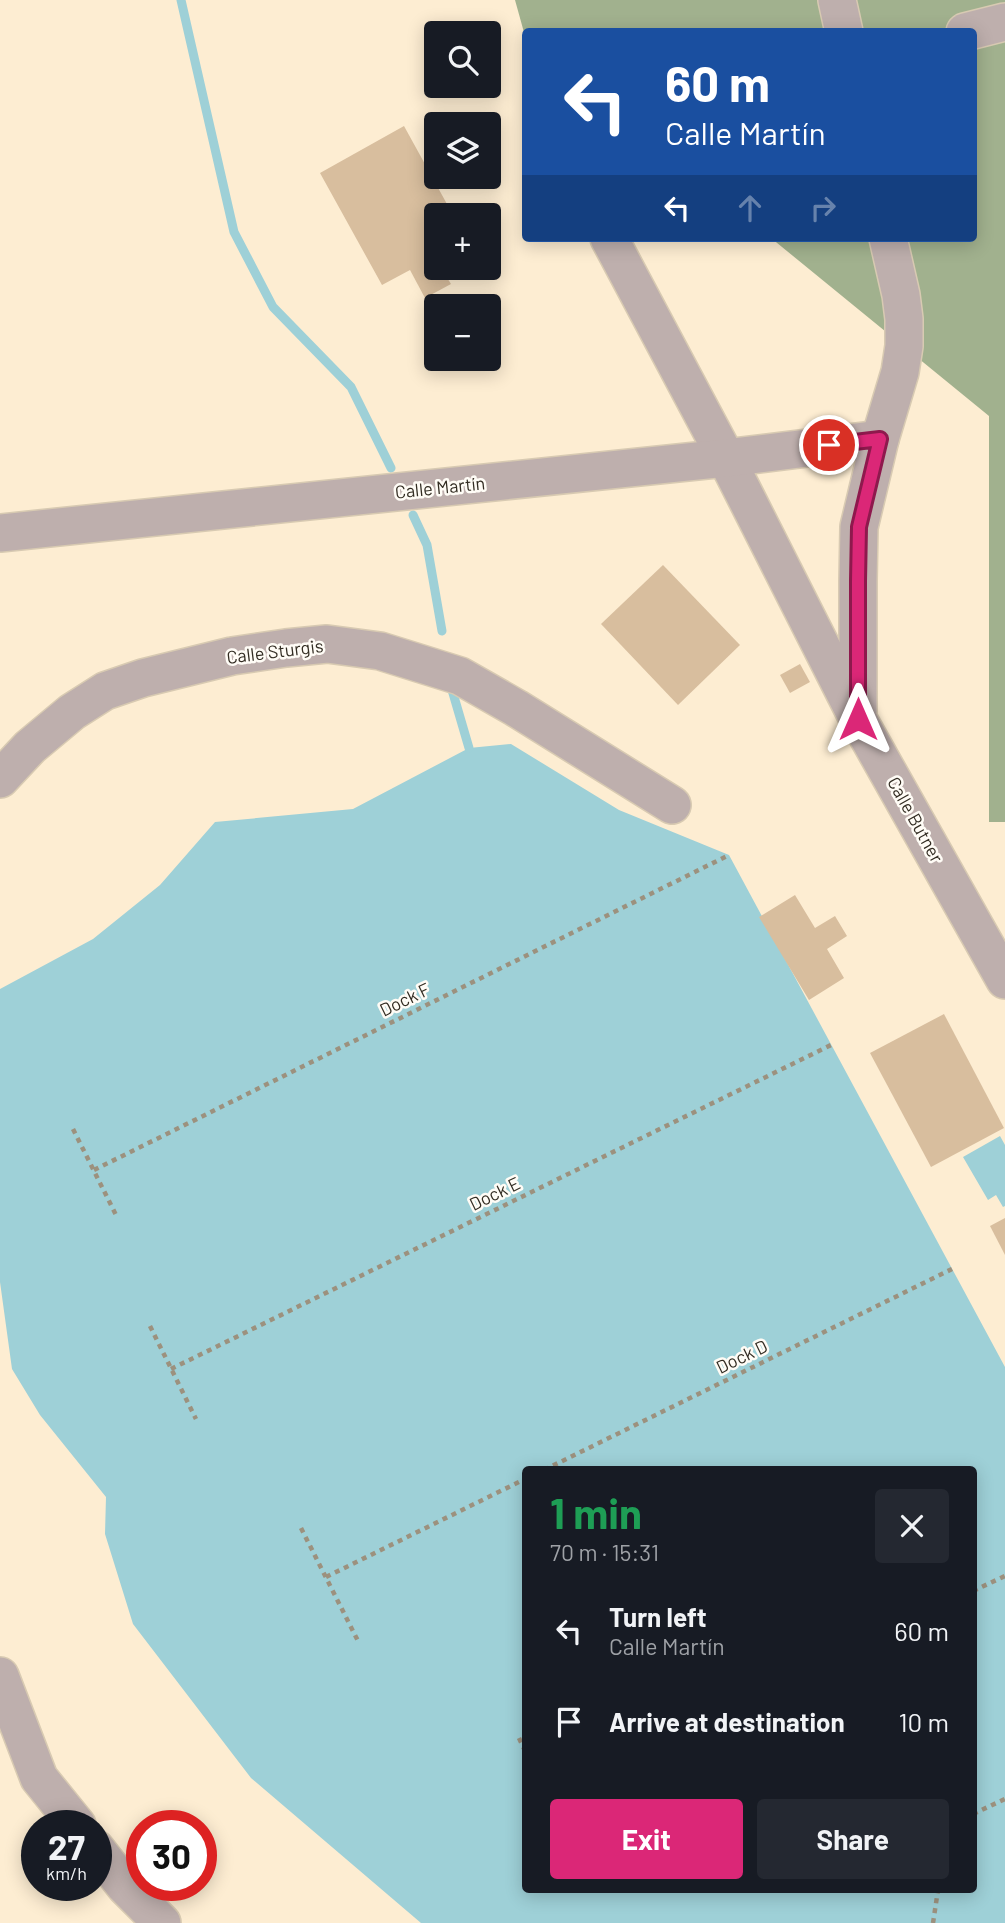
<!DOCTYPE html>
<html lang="en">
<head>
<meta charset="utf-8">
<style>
  :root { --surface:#171b24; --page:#242831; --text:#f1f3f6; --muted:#9ea1a6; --accent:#db2777 }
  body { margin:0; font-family:Barlow,sans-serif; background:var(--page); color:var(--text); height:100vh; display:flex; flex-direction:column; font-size:26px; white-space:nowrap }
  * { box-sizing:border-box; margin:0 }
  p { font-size:23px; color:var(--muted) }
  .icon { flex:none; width:38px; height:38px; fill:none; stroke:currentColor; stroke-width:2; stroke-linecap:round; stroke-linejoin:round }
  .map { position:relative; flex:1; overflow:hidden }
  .side { position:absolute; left:522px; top:1466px; width:455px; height:427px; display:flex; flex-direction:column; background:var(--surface); border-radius:7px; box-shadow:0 4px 18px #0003 }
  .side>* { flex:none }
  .banner { position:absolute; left:522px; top:28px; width:455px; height:214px; border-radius:7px; box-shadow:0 4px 18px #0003; background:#1a4fa0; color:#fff; overflow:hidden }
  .fabs { position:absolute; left:424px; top:21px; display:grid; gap:14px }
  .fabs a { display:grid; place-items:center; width:77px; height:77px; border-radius:7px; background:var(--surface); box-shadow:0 4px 18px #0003; font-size:35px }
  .speed { position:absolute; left:21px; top:1810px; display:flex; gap:14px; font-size:35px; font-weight:700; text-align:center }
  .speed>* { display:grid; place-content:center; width:91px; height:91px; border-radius:50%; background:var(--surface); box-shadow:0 4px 18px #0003; line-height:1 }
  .speed small { font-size:18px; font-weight:400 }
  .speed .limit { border:10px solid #d22; background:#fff; color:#111 }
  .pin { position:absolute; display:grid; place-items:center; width:60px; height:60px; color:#fff; margin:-30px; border:4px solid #fff; border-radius:50%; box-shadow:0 2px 7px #0007 }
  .me { position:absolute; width:77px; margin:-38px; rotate:0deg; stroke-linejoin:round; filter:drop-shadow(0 0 5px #0008) }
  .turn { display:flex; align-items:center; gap:24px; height:147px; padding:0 28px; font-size:32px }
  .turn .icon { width:91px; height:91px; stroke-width:2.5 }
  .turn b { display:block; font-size:49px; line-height:60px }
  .lanes { display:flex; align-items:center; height:66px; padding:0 28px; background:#0003; justify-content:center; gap:35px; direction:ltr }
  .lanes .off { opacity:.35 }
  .round { display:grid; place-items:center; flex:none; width:74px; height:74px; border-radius:7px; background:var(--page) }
  .head { display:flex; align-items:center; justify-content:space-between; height:119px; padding:0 28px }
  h1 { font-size:42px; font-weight:700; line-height:52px; color:#1e9e55 }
  .primary-button { display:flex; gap:14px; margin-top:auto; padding:14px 28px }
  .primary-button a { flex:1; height:80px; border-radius:7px; background:var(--accent); color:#fff; font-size:28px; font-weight:700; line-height:80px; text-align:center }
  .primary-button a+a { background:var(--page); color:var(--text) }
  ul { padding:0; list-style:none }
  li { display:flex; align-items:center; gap:21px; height:91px; padding:0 28px }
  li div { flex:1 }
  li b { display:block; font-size:26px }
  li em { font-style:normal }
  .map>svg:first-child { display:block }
  .forest { fill:#a1b18e }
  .water { fill:#9ed0d7; fill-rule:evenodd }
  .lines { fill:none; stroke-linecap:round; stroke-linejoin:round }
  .stream { stroke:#9ed0d7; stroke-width:9 }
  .building { fill:#d8be9e }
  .minor-casing { stroke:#d8cab2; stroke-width:40 }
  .path { stroke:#9c917e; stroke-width:4.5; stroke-dasharray:5 5; stroke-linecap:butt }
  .minor { stroke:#beafad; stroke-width:37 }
  .route-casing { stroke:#8e194d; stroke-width:18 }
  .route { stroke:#db2777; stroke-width:12 }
  .labels { text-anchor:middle; stroke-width:5; stroke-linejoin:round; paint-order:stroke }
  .street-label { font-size:18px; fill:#322c22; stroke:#fffcf6 }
</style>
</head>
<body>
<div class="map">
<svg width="1005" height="1923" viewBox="0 0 1005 1923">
  <rect width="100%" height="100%" fill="#fdedd2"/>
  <polygon class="forest" points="515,0 1005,0 1005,822 989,822 989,416 771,238 973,238 973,32 525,32 525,36"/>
  <g class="water">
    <path d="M511,744L619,810L729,855L1005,1367V1923H421L251,1778L133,1624L105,1534L106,1497L40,1415L12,1369L0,1282V989L93,939L160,885L215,822L353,809L469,748ZM525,1470H973V1890H525Z"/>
    <polygon points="1000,1136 1005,1145 1005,1206 1003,1207 996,1195 988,1200 963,1157"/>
  </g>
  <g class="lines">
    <g class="stream">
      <polyline points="181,0 234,232 273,307 351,387 391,468"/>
      <polyline points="413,515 427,545 442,631"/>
      <polyline points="450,683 469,748"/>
    </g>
  </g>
  <g class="building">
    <polygon points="404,126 453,215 436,215 436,254 434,255 436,268 441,268 451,284 425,298 410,270 382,285 320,173"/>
    <polygon points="663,565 740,645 678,705 601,624"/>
    <polygon points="800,664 810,682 790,693 780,675"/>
    <polygon points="795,895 815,928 835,916 847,936 827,949 844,978 809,1000 759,917"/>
    <polygon points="944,1014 1004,1128 931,1167 870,1053"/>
    <polygon points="1005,1218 1005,1255 990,1226"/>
  </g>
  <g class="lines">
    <g class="minor-casing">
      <g id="minor">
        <polyline points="837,0 844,32"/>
        <polyline points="965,32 1005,22"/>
        <polyline points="609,238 726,458 858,719 1005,980"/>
        <polyline points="0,533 726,458 880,439"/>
        <polyline points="858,711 858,581 859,527 880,439 900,372 904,346 904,319 901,295 888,238"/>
        <polyline points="0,779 30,747 72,712 105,691 143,678 232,656 286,648 327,644 380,651 460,676 516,708 672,805"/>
        <polyline points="0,1676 39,1778 77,1825"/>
        <polyline points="96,1849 125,1886 162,1923"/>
      </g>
    </g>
    <g class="path">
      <polyline points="73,1129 116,1215"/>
      <polyline points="94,1170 729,855"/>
      <polyline points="150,1326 196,1419"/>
      <polyline points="171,1369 831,1045"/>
      <polyline points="544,1470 952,1269"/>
      <polyline points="301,1528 358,1641"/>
      <polyline points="326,1577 525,1479"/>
      <polyline points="973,1591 1005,1576"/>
      <polyline points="519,1738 525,1751"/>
      <polyline points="973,1814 1005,1799"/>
      <polyline points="933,1923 938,1890"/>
    </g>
    <use href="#minor" class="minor"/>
  </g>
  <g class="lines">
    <g class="route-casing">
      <polyline id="route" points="829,445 880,439 859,527 858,581 858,719"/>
    </g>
    <use href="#route" class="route"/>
  </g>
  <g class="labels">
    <g class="street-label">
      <text transform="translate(440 488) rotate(-6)" y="6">Calle Martín</text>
      <text transform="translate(275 652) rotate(-7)" y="6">Calle Sturgis</text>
      <text transform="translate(915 820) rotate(61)" y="6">Calle Butner</text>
      <text transform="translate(405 1000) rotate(-26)" y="6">Dock F</text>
      <text transform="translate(495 1194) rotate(-26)" y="6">Dock E</text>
      <text transform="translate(742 1357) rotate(-26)" y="6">Dock D</text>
    </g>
  </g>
</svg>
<div class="fabs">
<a><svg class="icon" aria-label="search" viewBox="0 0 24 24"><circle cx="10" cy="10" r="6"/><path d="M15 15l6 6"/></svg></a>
<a><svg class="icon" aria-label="layers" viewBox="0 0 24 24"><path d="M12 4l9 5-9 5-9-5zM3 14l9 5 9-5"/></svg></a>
<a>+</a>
<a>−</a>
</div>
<div class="speed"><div>27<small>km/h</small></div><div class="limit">30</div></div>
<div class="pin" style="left:829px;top:445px;background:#d93025"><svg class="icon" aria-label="arrive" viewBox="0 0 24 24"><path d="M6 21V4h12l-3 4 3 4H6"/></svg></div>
<svg class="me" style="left:858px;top:719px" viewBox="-20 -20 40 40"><path d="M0-17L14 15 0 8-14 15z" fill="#db2777" stroke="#fff" stroke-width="4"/></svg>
<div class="banner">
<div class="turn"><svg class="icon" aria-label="left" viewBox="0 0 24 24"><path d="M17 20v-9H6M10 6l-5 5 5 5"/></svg><div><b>60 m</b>Calle Martín</div></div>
<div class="lanes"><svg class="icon" aria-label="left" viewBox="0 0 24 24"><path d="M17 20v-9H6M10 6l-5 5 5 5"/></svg><svg class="icon off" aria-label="ahead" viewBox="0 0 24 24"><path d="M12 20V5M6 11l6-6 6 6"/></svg><svg class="icon off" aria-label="right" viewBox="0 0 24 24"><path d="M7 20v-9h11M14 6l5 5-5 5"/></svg></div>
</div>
<section class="side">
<div class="head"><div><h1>1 min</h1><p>70 m · 15:31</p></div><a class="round"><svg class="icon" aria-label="close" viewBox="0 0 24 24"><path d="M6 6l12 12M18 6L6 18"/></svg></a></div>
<ul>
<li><svg class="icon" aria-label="left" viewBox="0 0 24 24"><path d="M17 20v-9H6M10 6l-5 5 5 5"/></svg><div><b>Turn left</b><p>Calle Martín</p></div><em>60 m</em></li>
<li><svg class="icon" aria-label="arrive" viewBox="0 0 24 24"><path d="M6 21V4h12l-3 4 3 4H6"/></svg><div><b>Arrive at destination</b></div><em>10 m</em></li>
</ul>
<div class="primary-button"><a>Exit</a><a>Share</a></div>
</section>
</div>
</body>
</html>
